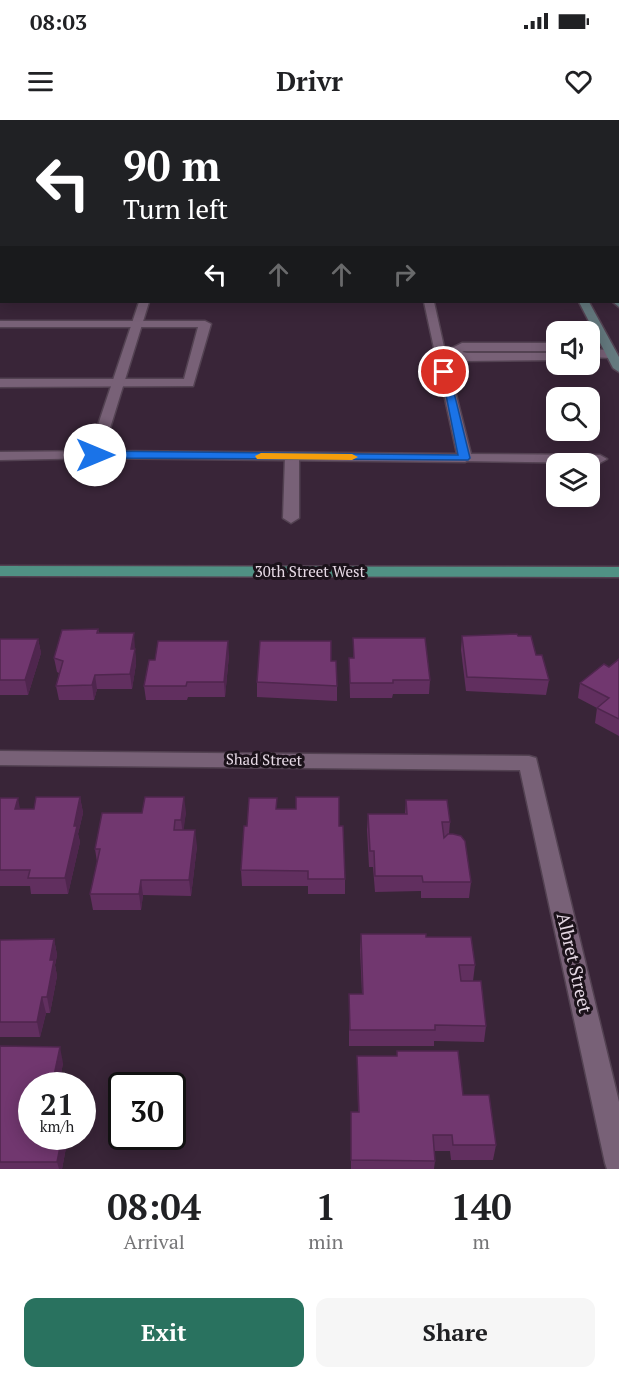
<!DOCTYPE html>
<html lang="en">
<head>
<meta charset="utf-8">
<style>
  :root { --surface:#fff; --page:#f6f6f6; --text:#202124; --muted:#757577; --accent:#29725f }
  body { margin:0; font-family:"PT Serif",serif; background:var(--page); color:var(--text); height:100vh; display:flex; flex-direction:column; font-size:22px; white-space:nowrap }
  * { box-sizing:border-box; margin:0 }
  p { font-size:20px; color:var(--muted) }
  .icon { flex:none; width:33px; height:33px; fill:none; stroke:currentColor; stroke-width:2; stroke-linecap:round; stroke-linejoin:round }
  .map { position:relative; height:1049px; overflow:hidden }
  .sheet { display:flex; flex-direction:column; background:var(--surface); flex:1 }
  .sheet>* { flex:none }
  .banner { position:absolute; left:0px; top:0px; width:620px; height:183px; box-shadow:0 3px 15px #0003; background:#202124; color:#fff; overflow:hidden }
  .buttons { position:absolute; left:546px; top:201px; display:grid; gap:12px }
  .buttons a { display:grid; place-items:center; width:54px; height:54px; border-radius:12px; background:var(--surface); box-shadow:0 3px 15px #0003; font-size:30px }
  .speed { position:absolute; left:18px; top:952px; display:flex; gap:12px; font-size:30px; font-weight:700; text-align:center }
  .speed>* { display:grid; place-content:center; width:78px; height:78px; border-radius:50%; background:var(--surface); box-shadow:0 3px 15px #0003; line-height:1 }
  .speed small { font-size:15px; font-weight:400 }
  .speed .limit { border:3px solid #111; border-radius:9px; background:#fff; color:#111 }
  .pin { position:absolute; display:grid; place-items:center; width:51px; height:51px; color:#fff; margin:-26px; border:3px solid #fff; border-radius:50%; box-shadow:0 2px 6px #0007 }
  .me { position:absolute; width:66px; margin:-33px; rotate:90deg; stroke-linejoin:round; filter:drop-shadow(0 0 4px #0008) }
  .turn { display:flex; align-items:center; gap:21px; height:126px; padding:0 24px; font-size:27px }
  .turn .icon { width:78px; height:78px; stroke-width:2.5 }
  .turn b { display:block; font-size:42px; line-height:51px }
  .lanes { display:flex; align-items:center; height:57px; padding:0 24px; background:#0003; justify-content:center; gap:30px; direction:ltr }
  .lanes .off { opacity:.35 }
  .eta { display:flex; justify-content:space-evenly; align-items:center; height:102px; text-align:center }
  .eta b { font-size:36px; font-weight:800; line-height:42px }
  .primary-button { display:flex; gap:12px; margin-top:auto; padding:12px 24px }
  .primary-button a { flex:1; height:69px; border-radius:12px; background:var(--accent); color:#fff; font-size:24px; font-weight:800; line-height:69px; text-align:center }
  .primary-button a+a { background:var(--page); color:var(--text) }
  .status { display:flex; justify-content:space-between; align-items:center; height:42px; padding:0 30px; background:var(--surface); direction:ltr }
  .status svg { height:16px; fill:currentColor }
  header { display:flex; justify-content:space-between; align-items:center; height:78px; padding:0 24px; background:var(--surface); font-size:27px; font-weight:800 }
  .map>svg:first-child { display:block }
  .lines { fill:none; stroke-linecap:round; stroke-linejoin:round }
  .stream { fill:#91558f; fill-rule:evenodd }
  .lane-casing { stroke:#534252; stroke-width:3 }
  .street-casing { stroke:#534252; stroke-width:3 }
  .secondary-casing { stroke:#534252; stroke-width:3 }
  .primary-casing { stroke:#534252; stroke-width:3 }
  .lane { fill:#786177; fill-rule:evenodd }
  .street { fill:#786177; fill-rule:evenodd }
  .secondary { fill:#64797e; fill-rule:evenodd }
  .primary { fill:#509184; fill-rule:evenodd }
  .wall { fill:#612f5f }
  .shaded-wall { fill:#4f264e }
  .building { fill:#71376f; stroke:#4f264e; stroke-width:1.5 }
  .route { fill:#1a73e8; stroke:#114b97; stroke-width:1.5 }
  .slow { fill:#f59e0b }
  .labels { text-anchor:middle; stroke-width:6; stroke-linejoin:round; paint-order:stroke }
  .street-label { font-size:15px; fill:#e6d9e5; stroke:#1b121a }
  .near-street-label { font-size:18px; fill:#e6d9e5; stroke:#1b121a }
</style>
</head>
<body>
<div class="status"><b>08:03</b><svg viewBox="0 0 49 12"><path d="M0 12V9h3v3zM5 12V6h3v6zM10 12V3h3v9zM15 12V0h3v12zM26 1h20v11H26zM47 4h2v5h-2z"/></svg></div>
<header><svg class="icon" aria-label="menu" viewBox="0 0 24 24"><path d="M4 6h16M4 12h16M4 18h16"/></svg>Drivr<svg class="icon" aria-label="heart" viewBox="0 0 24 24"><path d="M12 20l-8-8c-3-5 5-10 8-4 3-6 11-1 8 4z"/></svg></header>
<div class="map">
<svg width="619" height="1049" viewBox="0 0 619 1049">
  <rect width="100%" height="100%" fill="#392538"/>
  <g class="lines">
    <g class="stream">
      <rect x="0" y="10" width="2" height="2"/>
      <rect x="618" y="11" width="1" height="2"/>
    </g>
    <g class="lane-casing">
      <g id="lane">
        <rect x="0" y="153" width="2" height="6"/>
        <polygon points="0,201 205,201 211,204 193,266 0,267 0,259 184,259 198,207 0,207"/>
        <polygon points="95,331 102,335 100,338 0,340 0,332"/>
        <polygon points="292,333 299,337 299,398 291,403 283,398 285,337"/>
        <polygon points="465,334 600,335 607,339 600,343 460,341 458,338 460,335"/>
      </g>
    </g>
    <g class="street-casing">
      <g id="street">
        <rect x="618" y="38" width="1" height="4"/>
        <path d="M139,182H149L103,331L457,334L424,182H434L444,227L452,228L462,223H548L556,226V240L465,241L446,235L472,338L465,342L90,338L88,335ZM464,231H547L555,233H467L462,232Z"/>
        <polygon points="590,229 611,230 617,234 611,238 590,237"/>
        <polygon points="0,631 529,636 536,638 619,982 619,1049 607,1049 605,1043 520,650 0,645"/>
      </g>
    </g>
    <g class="secondary-casing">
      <g id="secondary">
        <polygon points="484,0 490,0 491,2 483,2"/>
        <polygon points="506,0 512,0 513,2 505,2"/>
        <polygon points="618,179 619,179 619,187 613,182 618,182"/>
        <polygon points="579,182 589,182 619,237 619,252 613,248"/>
      </g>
    </g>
    <g class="primary-casing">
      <polygon id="primary" points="0,446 619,447 619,457 0,456"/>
    </g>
    <use href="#lane" class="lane"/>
    <use href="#street" class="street"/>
    <use href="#secondary" class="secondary"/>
    <use href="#primary" class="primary"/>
  </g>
  <g class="wall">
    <polygon points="618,42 619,43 619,103 618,102"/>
    <polygon points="98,509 99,513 135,528 135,531 136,544 132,569 97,569 94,580 59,580 56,566 59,553 57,552 54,538"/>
    <polygon points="462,516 518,516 549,560 546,575 466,571 461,530"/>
    <polygon points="353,518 430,560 429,574 393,574 392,578 350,578 349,538 353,538"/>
    <polygon points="0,519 38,519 41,533 28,575 0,575"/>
    <polygon points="229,535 225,577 188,577 187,580 146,580 144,566"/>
    <polygon points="619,539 619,616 595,603 597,588 578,578 580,563 609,547"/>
    <polygon points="331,541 337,566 337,581 257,577 257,562"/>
    <polygon points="80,677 83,693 78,714 80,722 68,774 31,774 30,766 0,766 0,678 20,689 34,689"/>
    <polygon points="406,680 450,702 449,714 471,762 469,778 421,778 421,771 375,772 373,747 369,747 367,710 368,694 405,694"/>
    <polygon points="277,689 339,706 345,759 345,774 308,774 308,766 242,766 241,750 247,706"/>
    <polygon points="186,692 183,710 197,726 191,776 143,775 141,790 93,790 90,774 97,742 95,729 142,693"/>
    <polygon points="361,814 426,817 475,845 473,861 461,861 486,906 484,922 434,921 434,926 349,926 349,874 362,874 360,830"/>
    <polygon points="54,819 57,835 55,845 57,856 50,893 46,893 40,917 0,917 0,820"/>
    <polygon points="0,926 63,943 59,965 68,1017 62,1049 0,1049"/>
    <polygon points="397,931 463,975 496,1025 493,1040 451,1040 450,1031 434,1031 435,1041 434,1049 351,1049 351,992 358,992 357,936 397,936"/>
  </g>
  <g class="shaded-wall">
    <polygon points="134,513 136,544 132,569 130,554 131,529"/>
    <polygon points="38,519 41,533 28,575 25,560"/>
    <polygon points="228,521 229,535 225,577 224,562"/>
    <polygon points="95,555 97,569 94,580 92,565"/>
    <polygon points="80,677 83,693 78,714 80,722 68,774 65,758"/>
    <polygon points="184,677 186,692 183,715 181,700"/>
    <polygon points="18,678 21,694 15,689"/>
    <polygon points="195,710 197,726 191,776 189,760"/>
    <polygon points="141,760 143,775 141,790 139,774"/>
    <polygon points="54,819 57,835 55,845 57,856 50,893 47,877 50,840"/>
    <polygon points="42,877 46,893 40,917 37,902"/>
    <polygon points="60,927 63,943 59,966 52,965"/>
    <polygon points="62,1017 68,1017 62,1049 59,1049 57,1042"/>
  </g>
  <g class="building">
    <polygon points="98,509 97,513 134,513 131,529 135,529 130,554 95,555 92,565 56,566 63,541 54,538 62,510"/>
    <polygon points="517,514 518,516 531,516 536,535 542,535 549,560 467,557 462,516"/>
    <polygon points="353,518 425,518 430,560 393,560 393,563 350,563 349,538 354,538"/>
    <polygon points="0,519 38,519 25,560 0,560"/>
    <polygon points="158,521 228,521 224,562 187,562 186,566 144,566 149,540 155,540"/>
    <polygon points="260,521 331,521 331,541 336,541 337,566 257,562"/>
    <polygon points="619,539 619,599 597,588 609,578 580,563 604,544 609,547"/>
    <polygon points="36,677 80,677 74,706 77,706 65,758 28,758 30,750 0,750 0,678 18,678 15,689 34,689"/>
    <polygon points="145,677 184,677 181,700 175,700 174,710 195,710 189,760 141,760 139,774 90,774 100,729 95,729 102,693 142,693"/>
    <polygon points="296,677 339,677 339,706 343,706 345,759 308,759 308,751 241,750 244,706 247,706 249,678 277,678 276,689 296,689"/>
    <polygon points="406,680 447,680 450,702 442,702 444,718 448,714 453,714 461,716 465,721 471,762 423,762 422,756 375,756 374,731 370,731 368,694 407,694"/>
    <polygon points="361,814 426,814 426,817 471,817 475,845 459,845 461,861 481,861 486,906 435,905 435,910 350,910 349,874 363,874"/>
    <polygon points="54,819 50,840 54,840 47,877 42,877 37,902 0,902 0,820"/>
    <polygon points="0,926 60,927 52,965 71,965 71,966 32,966 32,1017 62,1017 57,1042 0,1042"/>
    <polygon points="397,931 458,931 463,975 489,975 496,1025 453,1025 452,1015 433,1015 435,1041 351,1040 351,992 359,992 357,936 397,936"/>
  </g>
  <polygon class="route" points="441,250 449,252 470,338 468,340 95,338 89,335 95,331 458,335"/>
  <polygon class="slow" points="261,333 352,334 358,337 352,340 257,339 255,336"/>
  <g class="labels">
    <g class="street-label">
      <text x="310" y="457">30th Street West</text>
      <text transform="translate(264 640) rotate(1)" y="5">Shad Street</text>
    </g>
    <g class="near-street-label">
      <text transform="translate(574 843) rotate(77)" y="6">Albret Street</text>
    </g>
  </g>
</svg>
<div class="buttons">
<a><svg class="icon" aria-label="sound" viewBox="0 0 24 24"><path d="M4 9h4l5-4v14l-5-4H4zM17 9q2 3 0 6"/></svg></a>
<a><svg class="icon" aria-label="search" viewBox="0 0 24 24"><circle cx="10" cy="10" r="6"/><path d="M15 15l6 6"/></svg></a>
<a><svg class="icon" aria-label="layers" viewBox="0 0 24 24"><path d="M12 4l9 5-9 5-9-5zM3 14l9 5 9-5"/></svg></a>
</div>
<div class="speed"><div>21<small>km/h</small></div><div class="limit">30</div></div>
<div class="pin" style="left:444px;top:252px;background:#d93025"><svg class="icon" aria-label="arrive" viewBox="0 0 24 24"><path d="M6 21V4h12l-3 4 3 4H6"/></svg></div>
<svg class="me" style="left:95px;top:335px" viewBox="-20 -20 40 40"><circle r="19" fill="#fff"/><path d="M0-13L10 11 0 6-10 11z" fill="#1a73e8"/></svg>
<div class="banner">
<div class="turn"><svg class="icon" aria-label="left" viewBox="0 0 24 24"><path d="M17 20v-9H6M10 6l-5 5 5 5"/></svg><div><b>90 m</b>Turn left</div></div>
<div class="lanes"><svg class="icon" aria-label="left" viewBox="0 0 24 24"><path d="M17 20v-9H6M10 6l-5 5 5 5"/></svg><svg class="icon off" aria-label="ahead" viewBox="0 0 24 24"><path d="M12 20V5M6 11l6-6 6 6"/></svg><svg class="icon off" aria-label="ahead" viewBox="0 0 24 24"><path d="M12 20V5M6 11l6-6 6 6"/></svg><svg class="icon off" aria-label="right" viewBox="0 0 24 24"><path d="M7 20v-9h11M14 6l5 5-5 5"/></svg></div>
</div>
</div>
<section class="sheet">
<div class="eta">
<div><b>08:04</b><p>Arrival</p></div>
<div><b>1</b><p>min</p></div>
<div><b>140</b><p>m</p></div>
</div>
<div class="primary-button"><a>Exit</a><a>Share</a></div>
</section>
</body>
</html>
